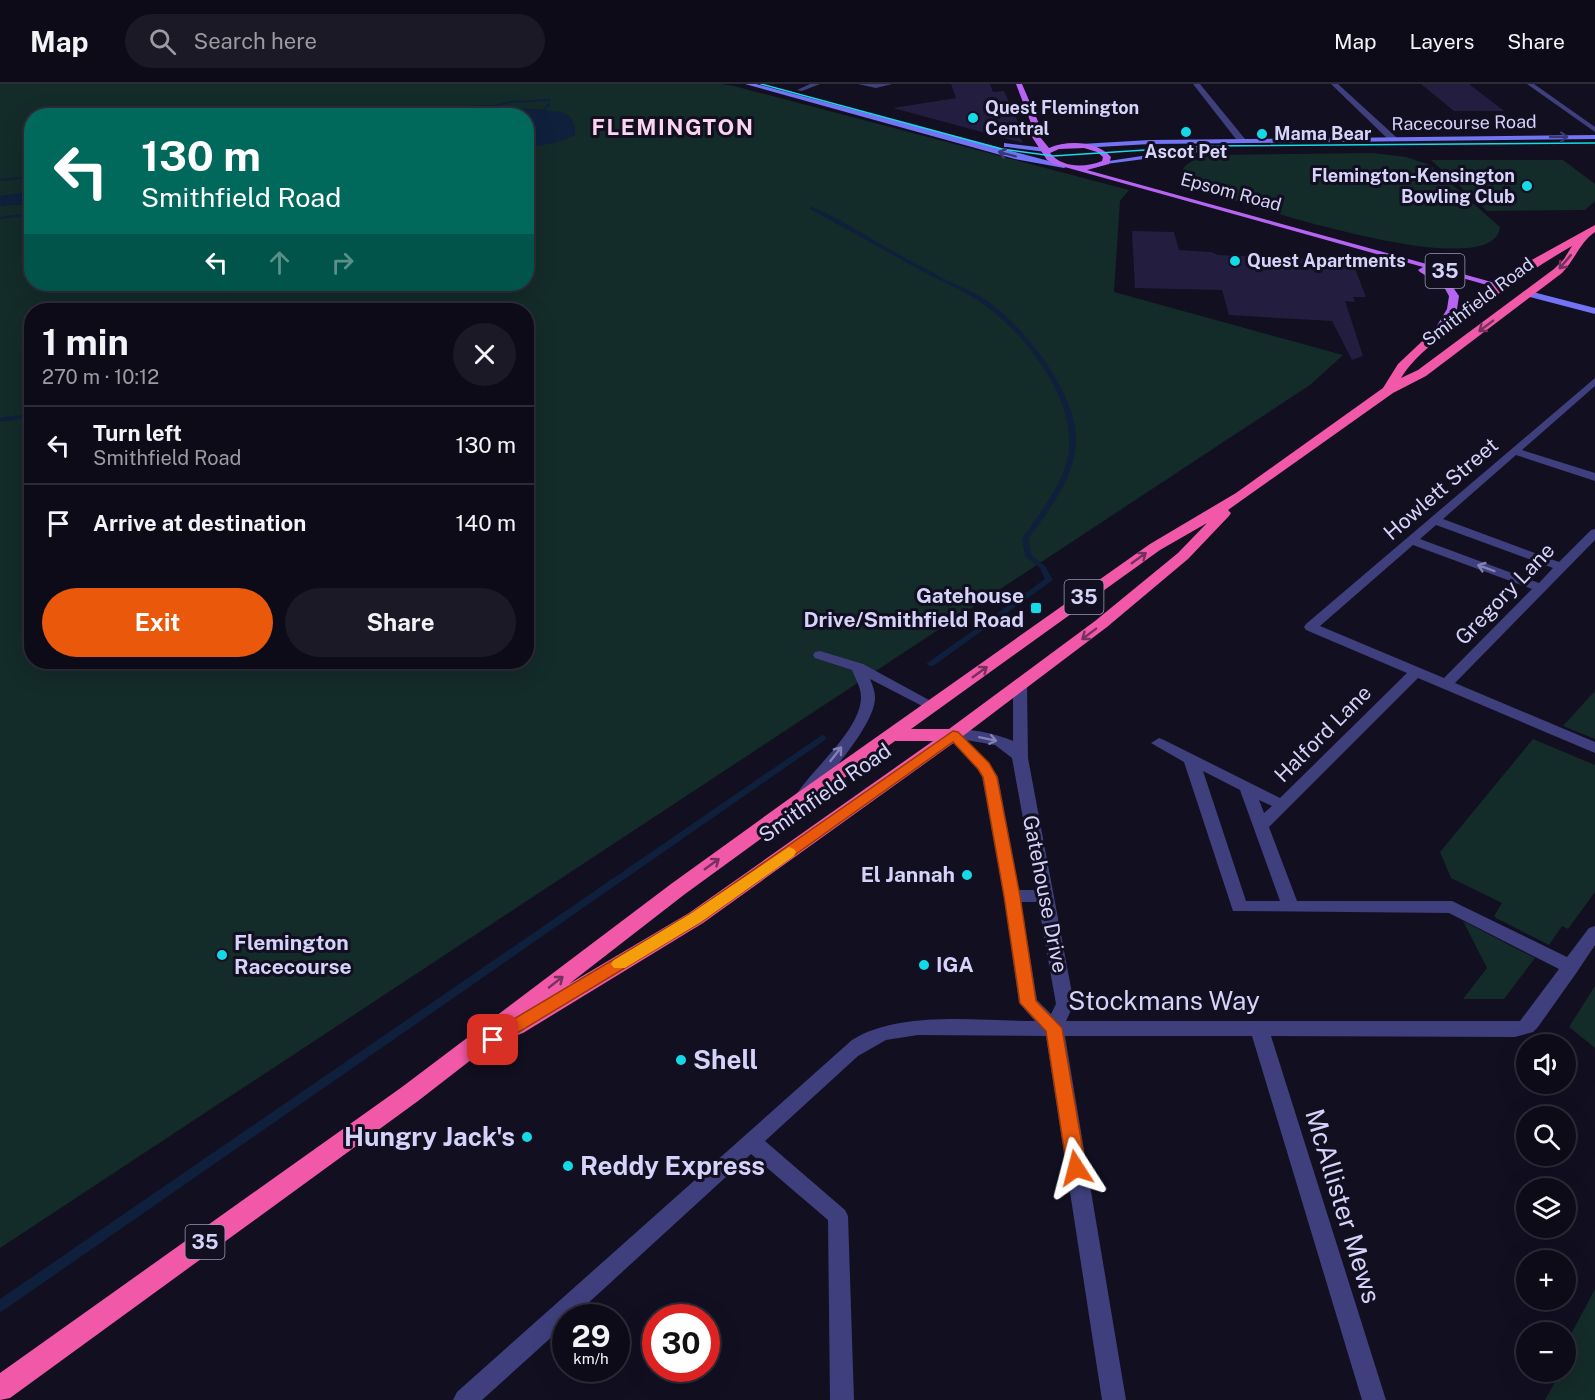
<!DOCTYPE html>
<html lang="en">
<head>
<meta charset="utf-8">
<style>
  :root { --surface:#0e0b19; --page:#1c1926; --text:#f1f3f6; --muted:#9b9ba2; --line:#2e2b38; --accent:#ea580c }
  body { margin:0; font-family:"Public Sans",sans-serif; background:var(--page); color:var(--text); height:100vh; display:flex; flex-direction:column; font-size:22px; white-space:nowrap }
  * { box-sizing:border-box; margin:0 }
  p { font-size:20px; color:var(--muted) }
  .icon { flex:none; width:33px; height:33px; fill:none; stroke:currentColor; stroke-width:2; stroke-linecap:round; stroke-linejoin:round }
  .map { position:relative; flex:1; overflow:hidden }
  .details { position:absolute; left:24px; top:219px; width:510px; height:366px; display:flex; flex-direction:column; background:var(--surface); border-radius:24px; box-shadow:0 6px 24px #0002,0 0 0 2px var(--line) }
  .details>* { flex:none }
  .top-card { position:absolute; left:24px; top:24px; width:510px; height:183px; border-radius:24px; box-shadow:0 6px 24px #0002,0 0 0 2px var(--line); background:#00695c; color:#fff; overflow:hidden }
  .fabs { position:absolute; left:1516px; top:950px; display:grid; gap:12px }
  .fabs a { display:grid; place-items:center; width:60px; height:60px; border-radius:50%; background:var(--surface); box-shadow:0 6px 24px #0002,0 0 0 2px var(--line); font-size:30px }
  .speed { position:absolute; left:552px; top:1220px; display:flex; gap:12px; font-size:30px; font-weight:700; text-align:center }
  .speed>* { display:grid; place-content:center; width:78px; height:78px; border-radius:50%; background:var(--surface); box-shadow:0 6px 24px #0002,0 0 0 2px var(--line); line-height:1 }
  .speed small { font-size:15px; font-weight:400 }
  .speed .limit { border:9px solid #d22; background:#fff; color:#111 }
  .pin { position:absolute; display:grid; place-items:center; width:51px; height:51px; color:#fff; margin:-26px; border-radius:12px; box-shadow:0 3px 9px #0006 }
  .me { position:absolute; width:66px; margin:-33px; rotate:351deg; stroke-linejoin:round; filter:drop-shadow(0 0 4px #0008) }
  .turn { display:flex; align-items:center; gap:21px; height:126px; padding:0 18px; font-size:27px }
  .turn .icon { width:78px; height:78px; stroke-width:2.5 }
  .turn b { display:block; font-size:42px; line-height:51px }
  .lanes { display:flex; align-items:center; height:57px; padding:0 18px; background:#0003; justify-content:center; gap:30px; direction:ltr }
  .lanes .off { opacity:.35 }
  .round { display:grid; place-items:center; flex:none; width:63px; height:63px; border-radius:32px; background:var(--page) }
  .head { display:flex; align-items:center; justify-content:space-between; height:102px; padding:0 18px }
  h1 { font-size:36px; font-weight:700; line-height:45px }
  .cta { display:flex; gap:12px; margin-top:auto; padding:12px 18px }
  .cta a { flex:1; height:69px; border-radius:36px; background:var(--accent); color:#fff; font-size:24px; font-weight:700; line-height:69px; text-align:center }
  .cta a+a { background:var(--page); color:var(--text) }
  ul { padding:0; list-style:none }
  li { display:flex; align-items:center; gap:18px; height:78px; padding:0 18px; border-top:2px solid var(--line) }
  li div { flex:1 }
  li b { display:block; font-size:22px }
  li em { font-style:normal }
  header { display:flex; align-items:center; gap:36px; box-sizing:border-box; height:84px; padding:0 30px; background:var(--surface); border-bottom:2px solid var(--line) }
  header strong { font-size:28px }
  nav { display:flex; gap:33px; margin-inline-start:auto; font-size:21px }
  .search { width:420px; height:54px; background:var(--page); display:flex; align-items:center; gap:15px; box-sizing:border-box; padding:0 21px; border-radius:33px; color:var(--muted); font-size:22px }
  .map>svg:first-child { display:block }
  .green { fill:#132b29; fill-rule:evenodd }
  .water { fill:#0e203c }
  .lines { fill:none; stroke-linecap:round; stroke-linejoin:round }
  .stream { fill:#0e203c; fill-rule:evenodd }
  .building { fill:#231d40 }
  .street { fill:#3e3f7c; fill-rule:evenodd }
  .secondary { fill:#7374f3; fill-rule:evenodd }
  .primary { fill:#b764f2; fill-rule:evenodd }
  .highway { fill:#f159a8; fill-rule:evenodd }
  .tram { stroke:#14dae7; stroke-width:1.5 }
  .oneway { stroke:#393775 }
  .oneway2 { stroke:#76305e }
  .oneway3 { stroke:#8282b5 }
  .route { fill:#ea580c; stroke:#983908; stroke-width:1.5 }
  .slow { fill:#f59e0b }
  .poi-dot { fill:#14dae7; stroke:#120f21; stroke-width:2 }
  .labels { text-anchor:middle; stroke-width:6; stroke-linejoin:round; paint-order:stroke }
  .far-poi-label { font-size:18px; font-weight:bold; fill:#d6d3fb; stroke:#120f21; text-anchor:start }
  .far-street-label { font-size:18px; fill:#d6d3fb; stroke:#120f21 }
  .shield { fill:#120f21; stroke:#9b98ba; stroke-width:1.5 }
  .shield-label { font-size:20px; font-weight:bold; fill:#d6d3fb }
  .street-label { font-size:21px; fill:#d6d3fb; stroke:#120f21 }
  .poi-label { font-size:21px; font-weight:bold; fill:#d6d3fb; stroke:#120f21; text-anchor:end }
  .far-district-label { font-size:22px; font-weight:bold; letter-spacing:1.5px; fill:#fbd5ef; stroke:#120f21 }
  .near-street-label { font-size:26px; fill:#d6d3fb; stroke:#120f21 }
  .near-poi-label { font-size:26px; font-weight:bold; fill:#d6d3fb; stroke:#120f21; text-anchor:start }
</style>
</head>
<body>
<header>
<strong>Map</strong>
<div class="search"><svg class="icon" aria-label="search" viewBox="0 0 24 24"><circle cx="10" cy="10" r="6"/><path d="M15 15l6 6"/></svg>Search here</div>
<nav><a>Map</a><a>Layers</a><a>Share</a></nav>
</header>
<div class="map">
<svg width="1595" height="1316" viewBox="0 0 1595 1316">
  <rect width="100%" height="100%" fill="#120f21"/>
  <g class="green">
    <path d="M0,0H721L734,2L1129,106L1120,117L1114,208L1343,271L1310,301L0,1164ZM32,32H526V200H32ZM32,226H526V578H32Z"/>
    <path d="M1373,69L1406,73L1430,81L1500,143C1494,203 1248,120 1212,110L1189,99L1181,91C1184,75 1202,74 1215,71Z"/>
    <polygon points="1431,76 1563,76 1595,100 1595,117 1585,126 1487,127"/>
    <polygon points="1595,607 1595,655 1563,642"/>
    <polygon points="1533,655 1595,681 1595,808 1568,845 1562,842 1549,861 1496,834 1494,832 1502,819 1451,794 1440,768"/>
    <polygon points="1463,837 1535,874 1504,915 1463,915 1487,884"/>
    <polygon points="1595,902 1595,964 1569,943"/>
    <polygon points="1595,1205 1595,1316 1545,1316 1561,1287 1566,1287 1569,1254"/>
  </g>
  <g class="water">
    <polygon points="525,24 562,28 570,32 575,43 575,51 558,58 527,64 526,32 497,31"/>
    <polygon points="31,107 31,120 0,122 0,112"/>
  </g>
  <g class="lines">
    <g class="stream">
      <polygon points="550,15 551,17 510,19 494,23 375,27 354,32 344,32 375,25 494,21 510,17"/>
      <polygon points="548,19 551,20 545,26 543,26"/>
      <polygon points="32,92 32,94 0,97 0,95"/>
      <path d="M812,123C841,135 868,153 896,169C913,178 931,188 948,197C962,203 976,209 989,218C1025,244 1075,308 1076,353C1077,391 1049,426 1028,455L1031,471L1045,482L1053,496L933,582H930L926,580L1045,495L1040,484L1025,472L1022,455C1039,430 1062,402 1068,372C1078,318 1027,252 986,222C968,208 946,200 926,189C887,168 849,146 810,125V124Z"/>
      <polygon points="32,129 32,131 0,135 0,133"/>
      <polygon points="32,329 32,333 0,338 0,334"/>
      <polygon points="822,651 825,652 826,654 825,656 4,1226 0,1228 0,1215"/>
    </g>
  </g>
  <g class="building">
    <polygon points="951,0 990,0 993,8 1004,7 1021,45 1016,45 1023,59 893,24 956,14"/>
    <polygon points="1421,0 1469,0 1504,27 1454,27"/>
    <polygon points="1132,147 1174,148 1179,166 1211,168 1218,171 1352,177 1366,213 1353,213 1355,218 1345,217 1363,272 1352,276 1332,237 1229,231 1222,206 1135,204"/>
  </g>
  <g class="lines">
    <g class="street">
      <polygon points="810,0 820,0 802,7 797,6"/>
      <polygon points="858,0 892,0 876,4"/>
      <polygon points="1193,0 1200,0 1245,55 1245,59 1239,59"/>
      <polygon points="1331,0 1338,0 1396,53 1396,57 1390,57"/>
      <polygon points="1527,0 1534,0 1595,43 1595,48"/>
      <path d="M1595,294V302L1522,366L1595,389V397L1516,371L1443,435L1559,478L1591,446L1595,445V456L1455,599L1595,658V669L1418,594L1269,743L1297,817H1452L1567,873L1589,844L1595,842V861L1577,888L1538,943L1533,948L1515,953L1271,952L1386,1316H1362L1252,952H1065L1126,1316H1102L1046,952L918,951L886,956L858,972L765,1057L845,1126L848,1132L854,1316H830L828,1136L751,1070L573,1233H566V1240L482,1316H453L457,1308L852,956C900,926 979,937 1035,937L1019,919L1004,812L982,693L978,685L946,651C957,639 999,651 1013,657V601L1015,598H1025L1027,601L1028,674L1074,920L1066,937H1520L1559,885L1449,829L1233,827L1184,678L1151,659L1159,654L1164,656L1280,714L1407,589L1306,546L1304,543L1306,540ZM1436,441L1553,484L1539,499L1420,455ZM1413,461L1532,505L1444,594L1320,542ZM966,656L995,661L1012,674L1036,806H1019L998,693L989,679ZM1203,687L1240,706L1280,817H1246ZM1259,716L1272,722L1264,729ZM1021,818H1038L1056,920L1051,930L1037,916Z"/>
      <path d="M820,567L863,580L940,622L938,625H928L870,595C872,600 875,607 875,613C876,640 827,693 810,715L804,716L796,711C813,684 861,646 861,613C861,603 855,594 852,586L815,574L813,571L815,568Z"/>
    </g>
    <g class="secondary">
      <polygon points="745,0 756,0 1068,82 1064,84 1015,75"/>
      <polygon points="1595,51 1595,55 1150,60 1081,64 1077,62 1081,60 1150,56"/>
      <polygon points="1004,59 1046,64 1050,66 1046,68 1007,63 1004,63"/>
      <polygon points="1195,64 1198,64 1198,68 1106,80 1102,78"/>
      <polygon points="1529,207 1595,224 1595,230 1526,212 1524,210"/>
    </g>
    <path class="primary" d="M1016,0H1022L1040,42V53L1049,64C1068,56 1097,57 1111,73L1109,80L1087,86L1506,202L1501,205L1427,184L1450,199L1459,212L1457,225L1442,250L1433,252L1432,250L1447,225L1449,212L1444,203L1420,188L1418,186L1423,183L1054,80L1047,76L1032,53V42ZM1084,64L1097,68L1103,73L1102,77C1085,84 1062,84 1050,69L1059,65Z"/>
    <path class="highway" d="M1595,141V148C1581,157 1574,177 1562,189L1426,292L1393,309L1228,426L1231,429L1229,432L1188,475L1107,543L959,655L703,839L523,949L515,952L507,948L418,1017L10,1314L0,1316V1289L402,1003L671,800L793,712L1150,460L1236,409L1383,304L1398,280L1433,247L1528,178ZM1572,162L1564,175L1554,185L1418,286L1401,294C1417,268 1448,248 1472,229C1505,205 1537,182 1572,162ZM1207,439L1178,469L1095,537L949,645H911L1160,466ZM895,657H933L689,829L569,900L685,810Z"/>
    <polyline class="tram" points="761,0 1002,65 1053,72 1207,62 1595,59"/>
  </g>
  <defs><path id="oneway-shaft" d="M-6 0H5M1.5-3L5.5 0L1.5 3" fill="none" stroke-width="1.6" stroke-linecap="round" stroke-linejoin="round" transform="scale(1.5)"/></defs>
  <g class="oneway">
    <use href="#oneway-shaft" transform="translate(1559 53) rotate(-1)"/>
    <use href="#oneway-shaft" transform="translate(1007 70) rotate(-165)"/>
  </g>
  <g class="oneway2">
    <use href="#oneway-shaft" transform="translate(1565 178) rotate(130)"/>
    <use href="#oneway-shaft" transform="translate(1486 242) rotate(143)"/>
    <use href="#oneway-shaft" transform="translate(1139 474) rotate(-36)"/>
    <use href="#oneway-shaft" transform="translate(1089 550) rotate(143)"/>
    <use href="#oneway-shaft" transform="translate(980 588) rotate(-36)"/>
    <use href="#oneway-shaft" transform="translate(712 780) rotate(-36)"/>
    <use href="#oneway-shaft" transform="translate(556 898) rotate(-38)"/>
  </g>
  <g class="oneway3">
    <use href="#oneway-shaft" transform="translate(1486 484) rotate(-160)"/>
    <use href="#oneway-shaft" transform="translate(988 655) rotate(12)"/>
    <use href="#oneway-shaft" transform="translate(836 670) rotate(-52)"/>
  </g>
  <polygon class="route" points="953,647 958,648 989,679 997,693 1020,812 1036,917 1062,944 1086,1084 1083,1089 1076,1091 1070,1089 1067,1084 1046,947 1020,919 1004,812 983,693 978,685 953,658 701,838 499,960 493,962 487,960 484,956 487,951 690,830"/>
  <polygon class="slow" points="789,763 794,765 796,768 794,772 701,838 625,884 614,884 611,880 614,876 690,830"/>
  <g class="poi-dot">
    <circle cx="973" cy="34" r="6"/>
    <circle cx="1186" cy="48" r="6"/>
    <circle cx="1262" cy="50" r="6"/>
    <circle cx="1527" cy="102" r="6"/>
    <circle cx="1235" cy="177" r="6"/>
    <rect x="1030" y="518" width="12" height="12" rx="3"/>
    <circle cx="967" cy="791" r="6"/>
    <circle cx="222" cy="871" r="6"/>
    <circle cx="924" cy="881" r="6"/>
    <circle cx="681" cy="976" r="6"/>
    <circle cx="527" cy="1053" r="6"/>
    <circle cx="568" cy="1082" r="6"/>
  </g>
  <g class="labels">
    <g class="far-poi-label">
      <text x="985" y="30">Quest Flemington<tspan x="985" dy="21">Central</tspan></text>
      <text x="1274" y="56">Mama Bear</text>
      <text x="1186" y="74" text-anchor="middle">Ascot Pet</text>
      <text x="1515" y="98" text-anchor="end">Flemington-Kensington<tspan x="1515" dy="21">Bowling Club</tspan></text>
      <text x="1247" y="183">Quest Apartments</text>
    </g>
    <g class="far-street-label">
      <text transform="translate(1464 39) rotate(-1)" y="6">Racecourse Road</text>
      <text transform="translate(1231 108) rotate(15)" y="6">Epsom Road</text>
      <text transform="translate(1478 218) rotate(-37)" y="6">Smithfield Road</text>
    </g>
    <g class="shield">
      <rect x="1425.5" y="170" width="39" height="34" rx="4.5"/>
      <rect x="1064.5" y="496" width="39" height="34" rx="4.5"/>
      <rect x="185.5" y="1141" width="39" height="34" rx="4.5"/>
    </g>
    <g class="shield-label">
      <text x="1445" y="194">35</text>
      <text x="1084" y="520">35</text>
      <text x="205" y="1165">35</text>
    </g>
    <g class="street-label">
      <text transform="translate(1441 405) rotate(-41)" y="7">Howlett Street</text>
      <text transform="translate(1505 510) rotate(-46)" y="7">Gregory Lane</text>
      <text transform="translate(1323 650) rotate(-45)" y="7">Halford Lane</text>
      <text transform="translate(825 709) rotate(-35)" y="7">Smithfield Road</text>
      <text transform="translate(1045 810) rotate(79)" y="7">Gatehouse Drive</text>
    </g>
    <g class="poi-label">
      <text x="1024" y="519">Gatehouse<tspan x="1024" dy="24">Drive/Smithfield Road</tspan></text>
      <text x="955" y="798">El Jannah</text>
      <text x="234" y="866" text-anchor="start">Flemington<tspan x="234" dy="24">Racecourse</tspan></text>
      <text x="936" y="888" text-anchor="start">IGA</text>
    </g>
    <g class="far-district-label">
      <text x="673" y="51">FLEMINGTON</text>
    </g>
    <g class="near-street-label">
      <text x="1164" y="926">Stockmans Way</text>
      <text transform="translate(1343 1122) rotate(73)" y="9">McAllister Mews</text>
    </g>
    <g class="near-poi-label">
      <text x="693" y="985">Shell</text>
      <text x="515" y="1062" text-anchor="end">Hungry Jack's</text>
      <text x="580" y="1091">Reddy Express</text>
    </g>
  </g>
</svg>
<div class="fabs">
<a><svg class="icon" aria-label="sound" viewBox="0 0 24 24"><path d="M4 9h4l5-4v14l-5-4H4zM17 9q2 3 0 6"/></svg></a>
<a><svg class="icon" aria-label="search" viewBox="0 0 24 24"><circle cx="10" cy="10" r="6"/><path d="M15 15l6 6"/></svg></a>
<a><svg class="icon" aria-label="layers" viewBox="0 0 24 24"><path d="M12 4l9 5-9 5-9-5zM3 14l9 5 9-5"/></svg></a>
<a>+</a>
<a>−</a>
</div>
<div class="speed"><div>29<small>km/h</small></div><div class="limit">30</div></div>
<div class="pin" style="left:493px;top:956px;background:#d93025"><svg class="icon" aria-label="arrive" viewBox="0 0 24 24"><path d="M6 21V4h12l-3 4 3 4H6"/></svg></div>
<svg class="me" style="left:1076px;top:1084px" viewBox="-20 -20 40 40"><path d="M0-17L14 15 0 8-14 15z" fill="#ea580c" stroke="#fff" stroke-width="4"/></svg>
<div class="top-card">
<div class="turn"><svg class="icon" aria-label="left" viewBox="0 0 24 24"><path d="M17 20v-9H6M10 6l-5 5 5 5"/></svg><div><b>130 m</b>Smithfield Road</div></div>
<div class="lanes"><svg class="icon" aria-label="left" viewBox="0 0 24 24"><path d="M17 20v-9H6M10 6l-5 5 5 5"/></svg><svg class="icon off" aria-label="ahead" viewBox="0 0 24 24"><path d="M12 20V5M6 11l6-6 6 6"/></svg><svg class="icon off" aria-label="right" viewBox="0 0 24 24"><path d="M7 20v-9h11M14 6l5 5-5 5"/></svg></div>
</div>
<section class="details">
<div class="head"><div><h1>1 min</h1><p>270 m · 10:12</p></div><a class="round"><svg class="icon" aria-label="close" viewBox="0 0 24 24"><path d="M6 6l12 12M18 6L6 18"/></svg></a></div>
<ul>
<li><svg class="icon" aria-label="left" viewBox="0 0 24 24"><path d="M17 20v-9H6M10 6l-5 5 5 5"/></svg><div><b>Turn left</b><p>Smithfield Road</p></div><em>130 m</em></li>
<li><svg class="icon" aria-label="arrive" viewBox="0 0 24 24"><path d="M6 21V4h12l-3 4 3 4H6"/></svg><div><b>Arrive at destination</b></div><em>140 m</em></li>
</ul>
<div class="cta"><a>Exit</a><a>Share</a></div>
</section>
</div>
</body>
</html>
